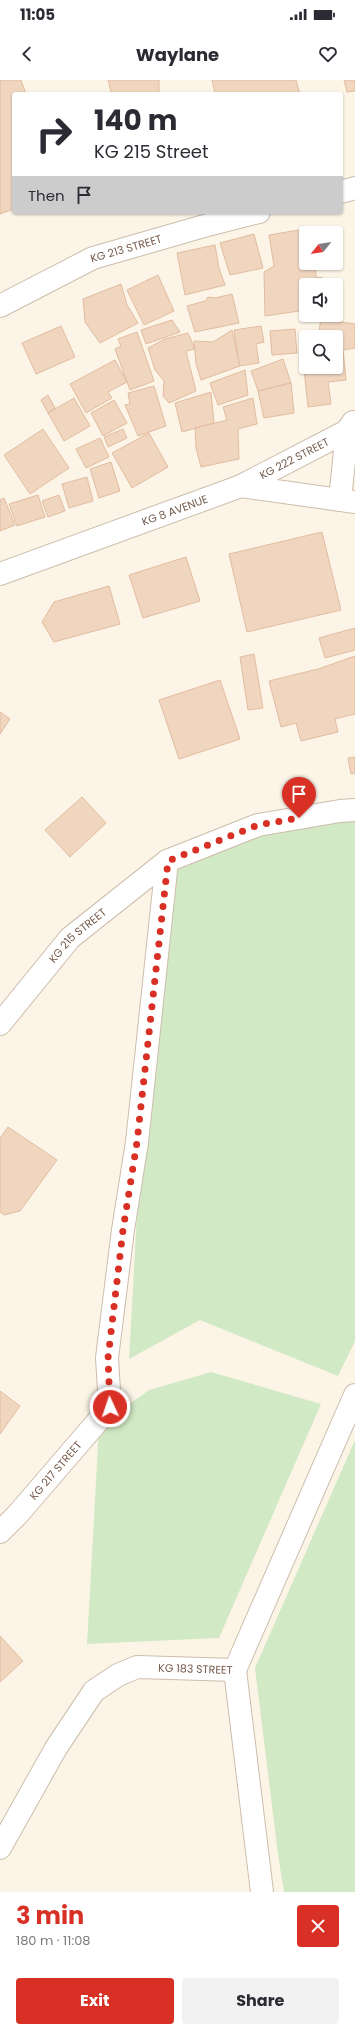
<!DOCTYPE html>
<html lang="en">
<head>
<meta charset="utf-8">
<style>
  :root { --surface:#fff; --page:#f2f2f3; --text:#2b2b33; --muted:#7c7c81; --accent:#d93025 }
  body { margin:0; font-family:Poppins,sans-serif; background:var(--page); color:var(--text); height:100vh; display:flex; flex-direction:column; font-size:15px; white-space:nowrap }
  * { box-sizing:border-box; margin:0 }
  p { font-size:13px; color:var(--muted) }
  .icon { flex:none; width:22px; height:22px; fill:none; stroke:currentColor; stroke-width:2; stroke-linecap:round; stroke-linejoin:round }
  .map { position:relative; height:1812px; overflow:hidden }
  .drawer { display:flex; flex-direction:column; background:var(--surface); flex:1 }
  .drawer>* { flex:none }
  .guide { position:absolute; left:12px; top:12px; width:331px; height:122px; border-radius:4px; box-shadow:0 1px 3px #0004; background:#fff; color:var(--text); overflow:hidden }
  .needle { width:26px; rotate:240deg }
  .tools { position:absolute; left:299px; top:146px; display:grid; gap:8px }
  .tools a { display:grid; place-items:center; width:44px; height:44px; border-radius:4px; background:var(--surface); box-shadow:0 1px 3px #0004; font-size:20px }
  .pin { position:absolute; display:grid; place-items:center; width:34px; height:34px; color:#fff; margin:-41px -17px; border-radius:50% 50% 50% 0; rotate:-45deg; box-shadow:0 0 4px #0007 }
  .pin .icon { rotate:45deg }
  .me { position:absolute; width:44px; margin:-22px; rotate:357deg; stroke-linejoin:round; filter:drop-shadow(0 0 3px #0008) }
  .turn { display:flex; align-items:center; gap:14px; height:84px; padding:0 16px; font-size:18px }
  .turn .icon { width:52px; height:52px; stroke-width:2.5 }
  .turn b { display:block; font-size:28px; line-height:34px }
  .then { display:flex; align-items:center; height:38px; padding:0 16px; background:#0003; gap:8px; font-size:15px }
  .round { display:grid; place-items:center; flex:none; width:42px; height:42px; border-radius:4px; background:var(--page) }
  .headline { display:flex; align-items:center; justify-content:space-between; height:68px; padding:0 16px }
  h1 { font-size:24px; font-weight:700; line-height:30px; color:var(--accent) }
  .button { display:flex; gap:8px; margin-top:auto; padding:8px 16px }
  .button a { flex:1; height:46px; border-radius:4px; background:var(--accent); color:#fff; font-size:16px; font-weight:700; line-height:46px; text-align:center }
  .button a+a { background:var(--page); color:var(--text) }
  .status { display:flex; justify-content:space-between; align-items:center; height:28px; padding:0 20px; background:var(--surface); direction:ltr }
  .status svg { height:11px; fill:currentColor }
  header { display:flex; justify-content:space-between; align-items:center; height:52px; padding:0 16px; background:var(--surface); font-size:18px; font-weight:700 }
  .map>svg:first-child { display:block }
  .green { fill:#d2e9c5 }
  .building { fill:#f0d5bf; stroke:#e2bca0 }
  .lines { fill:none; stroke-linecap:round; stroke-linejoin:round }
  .minor-casing { stroke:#cdbdad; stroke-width:24 }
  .minor { stroke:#fff; stroke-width:22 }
  .route { stroke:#d93025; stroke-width:7; stroke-dasharray:0 12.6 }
  .labels { text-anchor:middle; stroke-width:3; stroke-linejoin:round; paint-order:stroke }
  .street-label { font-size:11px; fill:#755c4c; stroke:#fef8ed }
</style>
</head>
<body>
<div class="status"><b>11:05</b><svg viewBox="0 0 49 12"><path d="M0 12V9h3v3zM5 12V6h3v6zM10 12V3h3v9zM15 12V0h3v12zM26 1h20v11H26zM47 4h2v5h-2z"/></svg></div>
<header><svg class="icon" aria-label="back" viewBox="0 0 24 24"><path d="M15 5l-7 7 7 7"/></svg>Waylane<svg class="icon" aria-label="heart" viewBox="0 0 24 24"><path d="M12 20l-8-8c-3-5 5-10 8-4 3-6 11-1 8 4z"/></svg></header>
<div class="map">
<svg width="355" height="1812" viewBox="0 0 355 1812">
  <rect width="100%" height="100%" fill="#fcf5e7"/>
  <g class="green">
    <polygon points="355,726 355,1261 338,1296 200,1240 129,1279 156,790"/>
    <polygon points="211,1292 321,1324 219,1558 87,1564 99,1346 149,1310"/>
    <polygon points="355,1360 355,1812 284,1812 278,1775 255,1588"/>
  </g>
  <g class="building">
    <polygon points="0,0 21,0 26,14 14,14 14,129 0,134"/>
    <polygon points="108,0 159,0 159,14 104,14 111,12"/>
    <polygon points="212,0 296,0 300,14 215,14"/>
    <polygon points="344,0 355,0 355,11 347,12"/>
    <polygon points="311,148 311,153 306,153 306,183 315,183 316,197 323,198 322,205 306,205 306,230 265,236 264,192 274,186 269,155"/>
    <polygon points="254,154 263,188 230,195 220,163"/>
    <polygon points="215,165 219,188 225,205 185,215 177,173"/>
    <polygon points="158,195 174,231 144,245 127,210"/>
    <polygon points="121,204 127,225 138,243 100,263 85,242 83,219"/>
    <polygon points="232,214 239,243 195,252 187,226 205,221 208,217 215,218"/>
    <polygon points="321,239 355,244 355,268 343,270 346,300 328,302 331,324 308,327 303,280 306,279 306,287 336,287 336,257 318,257"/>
    <polygon points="172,240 180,252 146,264 141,250"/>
    <polygon points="61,246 75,277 36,294 22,263"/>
    <polygon points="261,246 264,262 256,264 259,283 239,286 234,250"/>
    <polygon points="295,249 297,273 272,275 270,251"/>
    <polygon points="232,250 240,286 201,300 196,284 194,261 213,262"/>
    <polygon points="137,252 154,301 130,310 115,269 121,266 118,259"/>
    <polygon points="188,253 195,269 186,271 196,311 169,323 163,316 164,301 155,290 148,268 165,259"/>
    <polygon points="283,279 291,303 258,311 251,291"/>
    <polygon points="115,280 127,302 108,312 112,318 86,333 70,304"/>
    <polygon points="245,290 248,315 218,325 210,303"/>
    <polygon points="291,303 294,333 264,338 258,311"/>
    <polygon points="154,306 166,346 138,356 125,325 130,324 128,313"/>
    <polygon points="211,312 214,343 182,352 175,323"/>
    <polygon points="48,315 55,328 48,333 41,320"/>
    <polygon points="74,318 90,346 64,361 48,333"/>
    <polygon points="253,318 257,344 238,349 239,379 201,387 196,368 195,348 227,340 223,327"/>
    <polygon points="114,320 127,343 103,356 91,333"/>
    <polygon points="43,349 69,388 30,414 4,375"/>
    <polygon points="123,349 127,358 108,367 104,357"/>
    <polygon points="149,353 168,387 132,408 112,373"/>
    <polygon points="100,358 109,377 86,388 76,369"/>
    <polygon points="111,382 120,411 99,418 90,389"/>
    <polygon points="87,397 93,421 69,428 62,404"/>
    <polygon points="38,415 45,437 17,446 9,424"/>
    <polygon points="59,415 65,431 48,437 42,421"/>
    <polygon points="4,418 15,445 0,451 0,420"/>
    <polygon points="322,452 341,530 247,552 229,474"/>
    <polygon points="186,477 200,521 143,538 129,495"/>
    <polygon points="109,506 120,544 54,562 42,542 54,522"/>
    <polygon points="355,548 355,570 325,578 319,558"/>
    <polygon points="254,574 263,628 248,630 240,577"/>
    <polygon points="355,576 355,634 335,639 338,652 301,661 296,643 281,647 269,601 318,589"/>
    <polygon points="220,600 240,659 179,679 159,620"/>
    <polygon points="0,632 10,639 0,654"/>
    <polygon points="355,677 355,693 351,694 348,678"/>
    <polygon points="82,717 106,743 70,777 45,750"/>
    <polygon points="8,1047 57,1080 20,1131 4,1135 0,1132 0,1058"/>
    <polygon points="0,1311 20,1326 0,1354"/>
    <polygon points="0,1556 23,1581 0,1602"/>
  </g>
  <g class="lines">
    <g class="minor-casing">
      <g id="minor">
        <polyline points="341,112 355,108"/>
        <path id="s1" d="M0,226L93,178L211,144L259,132"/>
        <path id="s2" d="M241,406L347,351"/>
        <polyline points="340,420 347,351 353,342"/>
        <path id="s3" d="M0,494L241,406L355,422"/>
        <path id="s4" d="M0,944L70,858L167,781L258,745L340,731L355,730"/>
        <path id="s5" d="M0,1452L18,1434L110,1327L107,1278L123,1150L137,1062L167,781"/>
        <polyline points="235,1590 355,1315"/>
        <polyline points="235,1590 262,1812"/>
        <path id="s6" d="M0,1768L56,1668L94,1611L118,1595L137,1587L235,1590"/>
      </g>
    </g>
    <use href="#minor" class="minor"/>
  </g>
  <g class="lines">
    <polyline class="route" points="110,1327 108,1278 123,1150 137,1062 168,781 258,745 299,738"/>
  </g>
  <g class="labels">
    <g class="street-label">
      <text dy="4" stroke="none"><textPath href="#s1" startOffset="139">KG 213 STREET</textPath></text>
      <text dy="4" stroke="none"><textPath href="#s2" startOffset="60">KG 222 STREET</textPath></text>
      <text dy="4" stroke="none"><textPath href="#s3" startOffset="186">KG 8 AVENUE</textPath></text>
      <text dy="4" stroke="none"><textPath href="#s4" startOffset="118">KG 215 STREET</textPath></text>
      <text dy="4" stroke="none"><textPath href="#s5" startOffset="83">KG 217 STREET</textPath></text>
      <text dy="4" stroke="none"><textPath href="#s6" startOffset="291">KG 183 STREET</textPath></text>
    </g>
  </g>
</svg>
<div class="tools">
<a><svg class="needle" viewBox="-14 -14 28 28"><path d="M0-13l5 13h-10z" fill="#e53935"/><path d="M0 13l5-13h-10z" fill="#7c7c81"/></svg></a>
<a><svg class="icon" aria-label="sound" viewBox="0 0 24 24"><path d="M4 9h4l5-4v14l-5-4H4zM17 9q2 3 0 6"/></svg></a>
<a><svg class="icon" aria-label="search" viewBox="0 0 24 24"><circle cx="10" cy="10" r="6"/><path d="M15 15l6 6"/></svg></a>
</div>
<div class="pin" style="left:299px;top:738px;background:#d93025"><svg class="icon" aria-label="arrive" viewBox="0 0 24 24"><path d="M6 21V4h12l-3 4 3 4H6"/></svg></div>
<svg class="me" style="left:110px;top:1327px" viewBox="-20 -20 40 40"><circle r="17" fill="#d93025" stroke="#fff" stroke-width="3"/><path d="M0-11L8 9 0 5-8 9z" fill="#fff"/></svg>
<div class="guide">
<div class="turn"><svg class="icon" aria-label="right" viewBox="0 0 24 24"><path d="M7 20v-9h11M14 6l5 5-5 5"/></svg><div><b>140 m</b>KG 215 Street</div></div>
<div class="then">Then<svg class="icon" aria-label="arrive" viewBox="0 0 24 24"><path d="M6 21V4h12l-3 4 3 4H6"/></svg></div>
</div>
</div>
<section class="drawer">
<div class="headline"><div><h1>3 min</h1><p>180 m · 11:08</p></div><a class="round" style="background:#d93025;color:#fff"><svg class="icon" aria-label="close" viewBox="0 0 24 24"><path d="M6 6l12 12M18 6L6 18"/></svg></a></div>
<div class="button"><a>Exit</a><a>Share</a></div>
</section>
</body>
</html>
